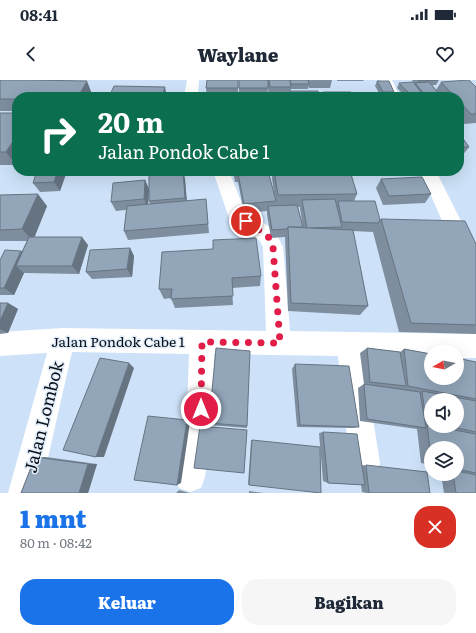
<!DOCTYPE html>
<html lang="id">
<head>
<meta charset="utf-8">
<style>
  :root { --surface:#fff; --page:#f6f6f7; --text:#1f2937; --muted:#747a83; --accent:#1a73e8 }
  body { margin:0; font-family:Literata,serif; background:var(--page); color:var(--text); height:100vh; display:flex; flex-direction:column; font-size:15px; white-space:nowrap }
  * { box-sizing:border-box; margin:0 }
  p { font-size:13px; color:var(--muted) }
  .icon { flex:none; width:22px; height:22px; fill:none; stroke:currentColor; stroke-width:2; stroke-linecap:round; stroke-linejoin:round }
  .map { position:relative; height:413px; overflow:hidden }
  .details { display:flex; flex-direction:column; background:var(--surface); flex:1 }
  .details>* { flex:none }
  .guide { position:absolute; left:12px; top:12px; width:452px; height:84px; border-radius:16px; box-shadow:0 4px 16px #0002; background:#0b6e4f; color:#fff; overflow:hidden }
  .needle { width:26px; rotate:261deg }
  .buttons { position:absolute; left:424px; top:265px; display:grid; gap:8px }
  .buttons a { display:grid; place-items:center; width:40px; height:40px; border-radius:50%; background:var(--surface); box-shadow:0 4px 16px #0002; font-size:20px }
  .pin { position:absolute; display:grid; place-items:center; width:34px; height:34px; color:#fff; margin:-17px; border:2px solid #fff; border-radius:50%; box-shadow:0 1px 4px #0007 }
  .me { position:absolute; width:44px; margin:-22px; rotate:0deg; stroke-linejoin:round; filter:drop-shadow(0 0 3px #0008) }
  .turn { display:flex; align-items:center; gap:14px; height:84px; padding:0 20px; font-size:18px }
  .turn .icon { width:52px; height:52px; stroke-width:2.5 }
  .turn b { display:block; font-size:28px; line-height:34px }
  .round { display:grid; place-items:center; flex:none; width:42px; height:42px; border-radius:16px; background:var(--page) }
  .summary { display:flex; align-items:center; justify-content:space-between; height:68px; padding:0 20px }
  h1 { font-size:24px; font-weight:800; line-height:30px; color:var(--accent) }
  .cta { display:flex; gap:8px; margin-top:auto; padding:8px 20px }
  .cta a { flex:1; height:46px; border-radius:16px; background:var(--accent); color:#fff; font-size:16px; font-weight:800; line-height:46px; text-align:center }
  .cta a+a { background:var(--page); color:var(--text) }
  .status { display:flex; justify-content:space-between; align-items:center; height:28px; padding:0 20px; background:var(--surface); direction:ltr }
  .status svg { height:11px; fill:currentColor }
  header { display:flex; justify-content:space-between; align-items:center; height:52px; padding:0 20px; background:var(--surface); font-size:18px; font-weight:800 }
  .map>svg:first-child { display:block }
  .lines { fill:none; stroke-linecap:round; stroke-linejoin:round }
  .minor { fill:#fff; fill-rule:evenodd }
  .wall { fill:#7e8e9f; fill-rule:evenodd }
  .shaded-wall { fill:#667482 }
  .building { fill:#92a5b9; stroke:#667482 }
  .route { stroke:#e11d48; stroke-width:7; stroke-dasharray:0 12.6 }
  .labels { text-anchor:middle; stroke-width:3; stroke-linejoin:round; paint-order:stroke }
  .street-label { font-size:14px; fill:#080f16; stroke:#e2eefb }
  .near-street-label { font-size:17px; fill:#080f16; stroke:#e2eefb }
</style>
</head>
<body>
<div class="status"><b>08:41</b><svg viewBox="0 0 49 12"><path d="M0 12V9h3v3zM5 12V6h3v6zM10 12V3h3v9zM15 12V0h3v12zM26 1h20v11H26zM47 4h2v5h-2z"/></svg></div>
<header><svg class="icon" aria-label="back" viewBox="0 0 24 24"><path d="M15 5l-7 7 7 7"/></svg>Waylane<svg class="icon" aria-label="heart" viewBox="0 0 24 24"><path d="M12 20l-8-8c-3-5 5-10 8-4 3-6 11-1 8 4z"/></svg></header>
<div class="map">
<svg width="476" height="413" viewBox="0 0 476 413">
  <rect width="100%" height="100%" fill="#cde2f8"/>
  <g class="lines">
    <g class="minor">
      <polygon points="187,0 199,0 198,17 184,17"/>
      <polygon points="380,0 392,0 400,17 386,17"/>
      <polygon points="213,91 229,91 244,129 275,151 283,167 290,251 476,254 476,278 457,278 457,272 431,272 431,277 363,276 380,383 376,394 365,398 354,394 350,383 338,276 214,274 215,329 205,397 201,408 190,412 179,408 175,397 187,329 189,274 72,272 40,413 8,413 47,273 0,276 0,252 63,248 266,251 263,167 260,161 229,138"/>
      <polygon points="420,91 436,91 476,171 476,202 468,199"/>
    </g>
  </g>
  <g class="wall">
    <polygon points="0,0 92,14 90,17 17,17 17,31 0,31"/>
    <polygon points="238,0 238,17 207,17 206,8"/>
    <polygon points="239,0 332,0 330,8 309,8 308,6 308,9 291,9 290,16 269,17 268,8 267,17 239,17"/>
    <polygon points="337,0 364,0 363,1 337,1"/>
    <polygon points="412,0 439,0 436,5 432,5 436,10 441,2 476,7 476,43 464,44 459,38 459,17 406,17 397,8 399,3 414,4"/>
    <polygon points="377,1 394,12 393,15 394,17 367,17 368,13 379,13 375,6"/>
    <polygon points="0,33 16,85 0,85"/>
    <polygon points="459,53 469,67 462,76 459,76"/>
    <polygon points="37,91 67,91 60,111 40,112 33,103"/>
    <polygon points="183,91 185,99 187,121 206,119 209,153 128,160 124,151 126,130 116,131 111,122 145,100 149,109 148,124 150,124 149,121"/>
    <path d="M233,91H268L274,114L272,98L273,91H350L357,114L354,121L380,140L381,139L476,164V254L399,252L373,152L353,151L368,226L360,235L288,231L285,157L271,158L267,135V131L244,133L238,102H235ZM298,127H300V129L303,147Z"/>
    <polygon points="381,99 431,114 425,123 383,125 376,108"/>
    <polygon points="0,115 47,126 34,157 88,165 79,194 25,193 24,193 14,215 0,215 0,180 21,171 22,171 27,161 0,161"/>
    <polygon points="130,168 134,176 132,197 92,199 86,192"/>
    <polygon points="162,172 261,196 260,206 232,208 233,225 175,228 171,218 164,219 159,209"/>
    <polygon points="0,223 8,223 18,229 8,253 0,254"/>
    <path d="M367,268L400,272L404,269L476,282V395L457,391V368H431V385L421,383L417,349L360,341L358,308L364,304L360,273ZM431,320L457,346H431Z"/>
    <polygon points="295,284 359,347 353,348 297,347 292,289"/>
    <polygon points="209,343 247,346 247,348 210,345"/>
    <polygon points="323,352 362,385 427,392 430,413 366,413 362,412 361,405 328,403 323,401 319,353"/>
    <polygon points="251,360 252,360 249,405 248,404"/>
    <polygon points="35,377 46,377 97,384 88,413 21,413"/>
    <polygon points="441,394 457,394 476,413 444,413"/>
    <polygon points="179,410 190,413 176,413"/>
    <polygon points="249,411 264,413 249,413"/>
  </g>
  <g class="shaded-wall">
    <polygon points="87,1 92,14 90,17 78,17"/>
    <polygon points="165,7 167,17 162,17"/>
    <polygon points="17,55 17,83 16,85 6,72"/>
    <polygon points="58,91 67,91 60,111 54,102"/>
    <polygon points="183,91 185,99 187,127 185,118"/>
    <polygon points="145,100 149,109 148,128 144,119"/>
    <polygon points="38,114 47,126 33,161 22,149"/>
    <polygon points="82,157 88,165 79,194 72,186"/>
    <polygon points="130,168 134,176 132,197 127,189"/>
    <polygon points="21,171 30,178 16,186 24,193 14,215 4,208"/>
    <polygon points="8,223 18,229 8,253 0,249 0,241"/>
    <polygon points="129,283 134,288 104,377 96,377"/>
    <polygon points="187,340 190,342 181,403 177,405"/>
    <polygon points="88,384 97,384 88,413 79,413"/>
  </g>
  <g class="building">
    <polygon points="0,0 26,0 87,1 78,17 17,17 17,19 0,19"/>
    <polygon points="207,0 238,0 238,8 206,8"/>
    <rect x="239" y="0" width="29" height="8"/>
    <polygon points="269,0 290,0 291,7 270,7"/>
    <polygon points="290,0 308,0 309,4 291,4"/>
    <polygon points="418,0 438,0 419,1"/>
    <polygon points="469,0 476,7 476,34 471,34 459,21 459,17 455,17 441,2"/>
    <polygon points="377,1 389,1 394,12 383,12"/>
    <polygon points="413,2 425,17 413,17 399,3"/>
    <polygon points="429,2 442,17 427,17 415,3"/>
    <polygon points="114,6 165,7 162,17 109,17"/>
    <polygon points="290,11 318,11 319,17 291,17"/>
    <polygon points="323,12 351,12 352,17 324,17"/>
    <polygon points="368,13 392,13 394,17 370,17"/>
    <polygon points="0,33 17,33 17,55 6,72 0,72"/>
    <polygon points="459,53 469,67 459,67"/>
    <polygon points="37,91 58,91 54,102 33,103"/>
    <polygon points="176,91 183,91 185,118 149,121 149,94"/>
    <polygon points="234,91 255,91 235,93"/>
    <polygon points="268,91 276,121 244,124 238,94"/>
    <polygon points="274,91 350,91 357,114 278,115"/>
    <polygon points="422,97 431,114 389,116 381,99"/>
    <polygon points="145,100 144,119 111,122 113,103"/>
    <polygon points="38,114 22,149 0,150 0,115"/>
    <polygon points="206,119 208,144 124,151 127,126"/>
    <polygon points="335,119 342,147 307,148 302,120"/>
    <polygon points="338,121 375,121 380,140 378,143 342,142"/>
    <polygon points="297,125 303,147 288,147 287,149 272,150 268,126"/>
    <polygon points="381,139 465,141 476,164 476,245 411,243"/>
    <polygon points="288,147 353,150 368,226 291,223"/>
    <polygon points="29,157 82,157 72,186 16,186"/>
    <polygon points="256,158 261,196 232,198 233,216 171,219 172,209 159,209 162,172 213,169 213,160"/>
    <polygon points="130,168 127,189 86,192 90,170"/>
    <polygon points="5,170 21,171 4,208 0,208 0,180"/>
    <polygon points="0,223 8,223 0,241"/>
    <polygon points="216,268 250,271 247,346 209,343"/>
    <polygon points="367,268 400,272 406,306 370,302"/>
    <polygon points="404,269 431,274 431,298 457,298 457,278 476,282 476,319 408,306"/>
    <polygon points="100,278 129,283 96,377 63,370"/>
    <polygon points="295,284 349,286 359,347 300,345"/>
    <polygon points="364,304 420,312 426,348 367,339"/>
    <polygon points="422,311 476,321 476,352 448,346 457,346 457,320 431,320 431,343 426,342"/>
    <polygon points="148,336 187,340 177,405 134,400"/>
    <polygon points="427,345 476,354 476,393 457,389 457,368 431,368 431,377"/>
    <polygon points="200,346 247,350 244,393 194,388"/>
    <polygon points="323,352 357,354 365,405 328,403"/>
    <polygon points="252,360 320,367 321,413 249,405"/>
    <polygon points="35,377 88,384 79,413 21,413"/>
    <polygon points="366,385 427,392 430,413 369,413"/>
    <polygon points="457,391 476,395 476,413 456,413 453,394 457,394"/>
  </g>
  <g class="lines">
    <polyline class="route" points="201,329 202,262 280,263 273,167 268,156 246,141"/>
  </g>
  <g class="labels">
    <g class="street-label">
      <text x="118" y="267">Jalan Pondok Cabe 1</text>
    </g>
    <g class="near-street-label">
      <text transform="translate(44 337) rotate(-76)" y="6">Jalan Lombok</text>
    </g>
  </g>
</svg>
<div class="buttons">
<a><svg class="needle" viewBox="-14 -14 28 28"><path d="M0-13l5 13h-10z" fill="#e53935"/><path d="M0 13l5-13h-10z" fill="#747a83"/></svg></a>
<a><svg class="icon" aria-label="sound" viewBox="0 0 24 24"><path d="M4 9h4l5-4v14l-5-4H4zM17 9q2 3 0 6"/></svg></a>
<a><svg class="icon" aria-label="layers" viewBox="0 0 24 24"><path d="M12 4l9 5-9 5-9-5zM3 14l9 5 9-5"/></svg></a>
</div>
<div class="pin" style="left:246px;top:141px;background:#d93025"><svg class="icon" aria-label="arrive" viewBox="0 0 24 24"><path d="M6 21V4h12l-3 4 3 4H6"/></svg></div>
<svg class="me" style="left:201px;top:329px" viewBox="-20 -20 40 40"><circle r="17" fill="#e11d48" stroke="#fff" stroke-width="3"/><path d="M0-11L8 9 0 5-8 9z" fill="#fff"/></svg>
<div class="guide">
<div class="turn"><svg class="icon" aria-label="right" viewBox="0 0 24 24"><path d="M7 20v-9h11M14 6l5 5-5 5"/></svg><div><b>20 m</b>Jalan Pondok Cabe 1</div></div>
</div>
</div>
<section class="details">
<div class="summary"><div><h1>1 mnt</h1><p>80 m · 08:42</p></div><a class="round" style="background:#d93025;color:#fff"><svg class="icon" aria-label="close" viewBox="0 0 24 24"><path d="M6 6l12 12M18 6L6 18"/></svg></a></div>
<div class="cta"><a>Keluar</a><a>Bagikan</a></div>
</section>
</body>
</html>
